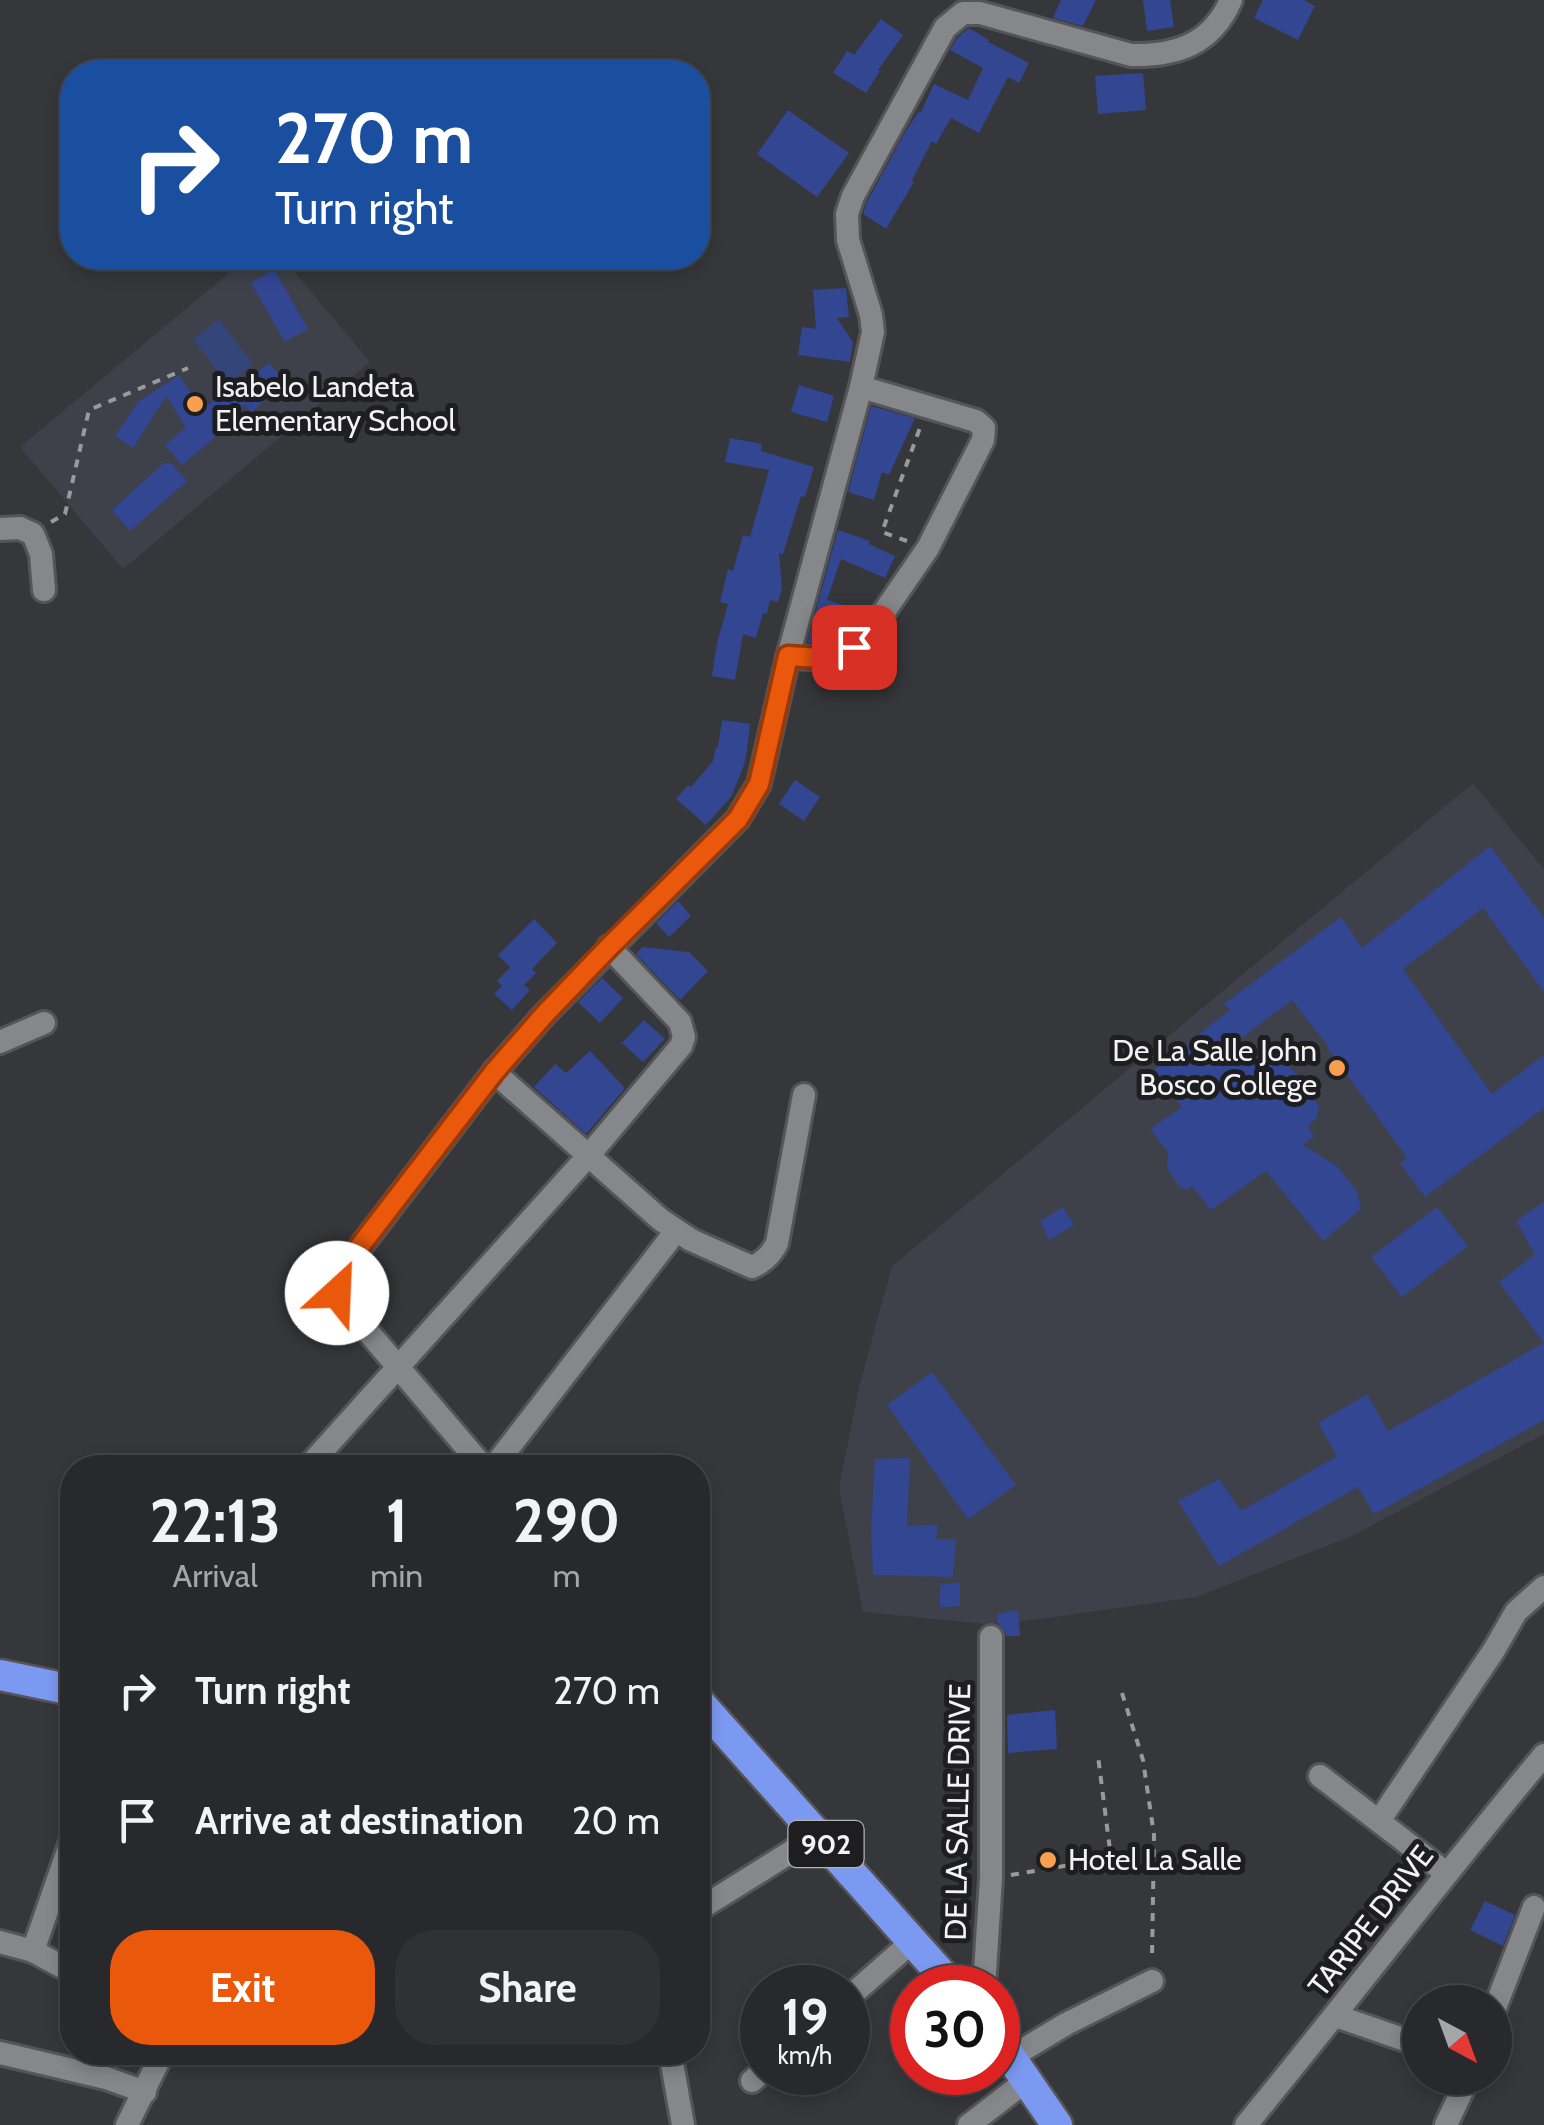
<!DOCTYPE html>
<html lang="en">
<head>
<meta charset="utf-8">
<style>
  :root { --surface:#28292c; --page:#303134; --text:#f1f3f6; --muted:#a5a6a9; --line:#444548; --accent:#ea580c }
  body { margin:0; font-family:Cabin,sans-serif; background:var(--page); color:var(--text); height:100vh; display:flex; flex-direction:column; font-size:38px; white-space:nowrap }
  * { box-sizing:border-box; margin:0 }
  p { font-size:32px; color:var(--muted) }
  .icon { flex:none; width:55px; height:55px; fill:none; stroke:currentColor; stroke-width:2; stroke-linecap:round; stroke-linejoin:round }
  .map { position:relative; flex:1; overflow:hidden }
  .side { position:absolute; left:60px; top:1455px; width:650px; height:610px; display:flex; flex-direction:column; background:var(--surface); border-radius:40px; box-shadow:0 5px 15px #0003,0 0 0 2px var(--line) }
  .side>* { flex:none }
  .banner { position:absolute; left:60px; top:60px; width:650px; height:210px; border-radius:40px; box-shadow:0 5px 15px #0003,0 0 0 2px var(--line); background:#1a4fa0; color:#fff; overflow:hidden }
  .needle { width:65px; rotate:139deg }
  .tools { position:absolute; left:1402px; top:1985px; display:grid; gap:20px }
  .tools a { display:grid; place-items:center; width:110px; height:110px; border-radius:50%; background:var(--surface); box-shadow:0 5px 15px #0003,0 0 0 2px var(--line); font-size:50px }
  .speed { position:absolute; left:740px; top:1965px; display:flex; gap:20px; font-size:50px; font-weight:700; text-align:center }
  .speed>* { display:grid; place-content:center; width:130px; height:130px; border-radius:50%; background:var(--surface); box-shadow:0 5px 15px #0003,0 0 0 2px var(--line); line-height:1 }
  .speed small { font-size:25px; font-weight:400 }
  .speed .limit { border:15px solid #d22; background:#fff; color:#111 }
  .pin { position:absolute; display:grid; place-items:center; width:85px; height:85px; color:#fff; margin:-42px; border-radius:20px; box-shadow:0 5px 15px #0006 }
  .me { position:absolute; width:110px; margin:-55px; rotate:25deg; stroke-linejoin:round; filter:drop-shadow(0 0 8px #0008) }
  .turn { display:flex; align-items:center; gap:35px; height:210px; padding:0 50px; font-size:45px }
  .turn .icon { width:130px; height:130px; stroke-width:2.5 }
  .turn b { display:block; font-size:70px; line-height:85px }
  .eta { display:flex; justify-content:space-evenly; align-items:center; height:170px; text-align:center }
  .eta b { font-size:60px; font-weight:700; line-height:70px }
  .button { display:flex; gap:20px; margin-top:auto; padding:20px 50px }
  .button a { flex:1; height:115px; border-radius:40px; background:var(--accent); color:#fff; font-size:40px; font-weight:700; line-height:115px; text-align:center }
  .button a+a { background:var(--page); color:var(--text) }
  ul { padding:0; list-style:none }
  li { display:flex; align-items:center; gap:30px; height:130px; padding:0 50px }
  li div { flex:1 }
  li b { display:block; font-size:38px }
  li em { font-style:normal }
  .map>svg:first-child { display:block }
  .built { fill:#3e4149 }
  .green { fill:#34457a }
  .building { fill:#324692 }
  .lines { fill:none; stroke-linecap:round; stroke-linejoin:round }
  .street-casing { stroke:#555558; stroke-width:28 }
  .highway-casing { stroke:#555558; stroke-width:35 }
  .path { stroke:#999a9c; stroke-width:4; stroke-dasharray:8 8; stroke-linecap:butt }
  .street { stroke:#86878a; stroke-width:22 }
  .highway { stroke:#7c99f1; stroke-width:30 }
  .route-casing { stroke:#983908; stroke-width:25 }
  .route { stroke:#ea580c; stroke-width:18 }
  .poi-dot { fill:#fa9f4f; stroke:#1e1e20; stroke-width:4 }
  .labels { text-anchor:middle; stroke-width:10; stroke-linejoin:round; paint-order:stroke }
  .shield { fill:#1e1e20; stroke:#b3b3b5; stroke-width:2.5 }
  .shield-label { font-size:28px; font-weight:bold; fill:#f3f3f5 }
  .poi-label { font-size:30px; fill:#f3f3f5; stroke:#1e1e20; text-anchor:start }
  .street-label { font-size:30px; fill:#f3f3f5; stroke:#1e1e20 }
</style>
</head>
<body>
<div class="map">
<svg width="1544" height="2125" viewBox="0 0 1544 2125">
  <rect width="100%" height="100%" fill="#36373a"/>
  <g class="built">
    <polygon points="247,258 283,258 370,362 123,569 20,447"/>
    <polygon points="1473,783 1544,869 1544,1434 1352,1536 1196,1597 1033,1620 985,1624 863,1612 839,1488 859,1387 892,1266"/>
  </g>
  <polygon class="green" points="219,319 253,364 228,384 193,339"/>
  <g class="building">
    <polygon points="1061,0 1096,0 1083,26 1053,18"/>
    <polygon points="1143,0 1170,0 1174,27 1147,31"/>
    <polygon points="1263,0 1304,0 1315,6 1298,40 1254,18"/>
    <polygon points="881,19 903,35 878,70 880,71 866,93 833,73 847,51 854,55"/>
    <polygon points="969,28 989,40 988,42 1029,63 1019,83 1008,77 979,133 951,118 936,144 932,141 912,180 914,182 886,229 863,214 867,202 905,132 919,111 921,112 934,84 968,100 983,68 950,50 957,38"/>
    <polygon points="1143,73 1146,110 1098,114 1095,76"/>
    <polygon points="788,110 849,153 817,197 757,154"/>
    <polygon points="274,269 308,329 285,342 251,283"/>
    <polygon points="846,288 849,317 837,318 853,342 850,362 798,355 802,327 816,329 813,290"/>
    <polygon points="269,363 286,383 251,412 245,405 220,424 225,429 182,465 165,445 186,427 166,396 133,448 115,436 138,402 179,375 202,409 227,390 230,395"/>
    <polygon points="799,385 834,396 827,422 791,412"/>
    <polygon points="871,406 915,418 889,475 882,472 874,500 848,492"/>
    <polygon points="730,438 762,444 761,451 814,467 805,497 801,496 783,554 779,553 782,589 778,602 770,600 767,614 763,613 756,638 743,634 735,680 712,676 717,643 728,604 720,602 728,569 733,571 743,535 750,537 769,470 725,462"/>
    <polygon points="164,463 171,463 187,481 130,531 112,510"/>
    <polygon points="838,530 870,541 869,544 895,556 885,578 841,559 827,600 843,605 834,632 837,633 833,643 807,643"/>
    <polygon points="722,720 750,724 747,750 744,765 731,797 706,825 676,799 688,785 691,787 713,761 716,747 718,747"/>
    <polygon points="795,780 820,797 804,821 779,804"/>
    <polygon points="1490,846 1544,918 1544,992 1483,908 1403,969 1492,1094 1544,1055 1544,1108 1425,1197 1400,1163 1407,1158 1327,1047 1328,1046 1292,1000 1235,1043 1264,1065 1276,1058 1288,1065 1306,1085 1319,1107 1316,1119 1308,1126 1314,1137 1303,1145 1337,1166 1357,1191 1361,1209 1323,1241 1266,1171 1211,1210 1192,1186 1187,1190 1179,1186 1167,1168 1168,1152 1150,1129 1182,1107 1154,1070 1230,1010 1224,1004 1341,917 1362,948"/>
    <polygon points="678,901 691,916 669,937 656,923"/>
    <polygon points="534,919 557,943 532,969 536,973 524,985 530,990 512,1010 494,994 502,986 497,981 510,967 498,955"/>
    <polygon points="642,947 689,952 708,971 680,1000 636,954"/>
    <polygon points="602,978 623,998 600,1023 578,1002"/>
    <polygon points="644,1020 665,1039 643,1062 622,1043"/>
    <polygon points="590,1051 625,1088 586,1134 534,1087 555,1064 566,1073"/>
    <polygon points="1544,1202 1544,1420 1374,1514 1358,1487 1219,1566 1178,1501 1219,1479 1241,1511 1337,1456 1318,1423 1367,1394 1388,1431 1544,1343 1499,1282 1535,1254 1516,1221"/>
    <polygon points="1063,1207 1074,1225 1049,1240 1040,1221"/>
    <polygon points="1437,1207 1468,1246 1402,1297 1371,1257"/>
    <polygon points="932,1372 1016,1485 968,1519 887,1405"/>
    <polygon points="910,1458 907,1526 938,1525 936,1539 956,1539 953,1577 873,1575 871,1531 875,1459"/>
    <polygon points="960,1582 960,1606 940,1607 940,1585"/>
    <polygon points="1018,1610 1020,1636 1006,1636 1003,1629 998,1624 997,1614"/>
    <polygon points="1055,1710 1057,1749 1008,1753 1007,1715"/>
    <polygon points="1485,1901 1515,1915 1503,1946 1470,1930"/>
  </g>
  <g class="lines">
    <g class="street-casing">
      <g id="street">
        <polyline points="0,529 20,528 33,534 41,554 44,590"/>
        <polyline points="788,657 836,659 854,647 882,615 928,548 983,440 984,428 976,421 861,387"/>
        <polyline points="0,1042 44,1023"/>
        <path d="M494,1072L661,1220L691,1240L752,1267C764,1262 771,1255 777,1243L804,1095"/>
        <polyline points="307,1468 589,1155 681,1046 684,1037 680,1022 609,947"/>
        <path d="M484,1468L341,1300L335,1286L336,1279L494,1072L544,1015L738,819L759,784L788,657L861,387L873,332L871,315L848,240L847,214L853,196L945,28L963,13H980L1131,55C1177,56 1212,44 1231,0"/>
        <polyline points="493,1468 676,1231"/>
        <polyline points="1320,1776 1446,1873"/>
        <polyline points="1379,1821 1494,1650 1516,1612 1544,1587"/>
        <polyline points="698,1910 818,1835"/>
        <polyline points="0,1942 33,1951 72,1839"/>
        <polyline points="33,1951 72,1972"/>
        <polyline points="984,1988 991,1878 991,1637"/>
        <polyline points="848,1998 914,1940"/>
        <polyline points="1495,2008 1534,1907"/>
        <polyline points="1336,2016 1420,2045"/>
        <polyline points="670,2052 683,2125"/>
        <polyline points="0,2053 106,2078 145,2092"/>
        <polyline points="1011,2057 1066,2024 1152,1981"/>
        <polyline points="752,2081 762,2072"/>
        <polyline points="127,2125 163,2052"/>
        <polyline points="969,2125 1027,2080"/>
        <path d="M1246,2125C1346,2003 1442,1877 1544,1755"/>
        <polyline points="1446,2125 1468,2078"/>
      </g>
    </g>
    <g class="highway-casing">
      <g id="highway">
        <polyline points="0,1675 72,1690"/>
        <polyline points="698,1701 954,1988"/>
        <polyline points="998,2039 1057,2125"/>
      </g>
    </g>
    <g class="path">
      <polyline points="51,522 65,514 89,410 188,368"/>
      <polyline points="907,541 882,532 921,425"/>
      <polyline points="1122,1693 1143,1760 1154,1835 1152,1959"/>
      <polyline points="1011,1875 1111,1858 1098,1756"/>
    </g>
    <use href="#street" class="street"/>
    <use href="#highway" class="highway"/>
  </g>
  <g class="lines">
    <g class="route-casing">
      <polyline id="route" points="337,1293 335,1286 340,1272 494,1072 544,1015 609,947 738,819 759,784 788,656 836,659 854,647"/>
    </g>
    <use href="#route" class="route"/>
  </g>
  <g class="poi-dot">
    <circle cx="195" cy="404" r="10"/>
    <circle cx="1337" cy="1068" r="10"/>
    <circle cx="1048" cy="1860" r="10"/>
  </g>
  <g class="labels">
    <rect class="shield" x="788.5" y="1821" width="75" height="46" rx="8"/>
    <g class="shield-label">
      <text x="826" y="1854">902</text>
    </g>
    <g class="poi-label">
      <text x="215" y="397">Isabelo Landeta<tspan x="215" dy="34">Elementary School</tspan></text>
      <text x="1317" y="1061" text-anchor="end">De La Salle John<tspan x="1317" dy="34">Bosco College</tspan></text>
      <text x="1068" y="1870">Hotel La Salle</text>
    </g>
    <g class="street-label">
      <text transform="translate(958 1812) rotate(-89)" y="10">DE LA SALLE DRIVE</text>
      <text transform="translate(1371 1921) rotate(-52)" y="10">TARIPE DRIVE</text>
    </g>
  </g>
</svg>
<div class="tools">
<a><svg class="needle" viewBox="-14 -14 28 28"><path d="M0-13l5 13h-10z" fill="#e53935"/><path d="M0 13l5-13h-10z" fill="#a5a6a9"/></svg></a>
</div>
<div class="speed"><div>19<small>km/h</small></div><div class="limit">30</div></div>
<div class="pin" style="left:854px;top:647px;background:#d93025"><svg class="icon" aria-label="arrive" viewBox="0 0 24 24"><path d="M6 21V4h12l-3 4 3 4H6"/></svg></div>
<svg class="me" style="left:337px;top:1293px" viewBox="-20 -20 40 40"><circle r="19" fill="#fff"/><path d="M0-13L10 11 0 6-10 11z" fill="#ea580c"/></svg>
<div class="banner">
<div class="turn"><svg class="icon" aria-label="right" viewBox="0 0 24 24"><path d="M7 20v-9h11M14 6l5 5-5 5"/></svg><div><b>270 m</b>Turn right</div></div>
</div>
<section class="side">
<div class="eta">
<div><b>22:13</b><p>Arrival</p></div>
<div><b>1</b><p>min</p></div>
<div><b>290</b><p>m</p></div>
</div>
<ul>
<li><svg class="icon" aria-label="right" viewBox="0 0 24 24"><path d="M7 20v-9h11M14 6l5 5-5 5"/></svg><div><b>Turn right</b></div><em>270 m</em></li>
<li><svg class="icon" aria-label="arrive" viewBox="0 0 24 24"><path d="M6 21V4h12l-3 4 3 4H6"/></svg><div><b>Arrive at destination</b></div><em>20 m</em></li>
</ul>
<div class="button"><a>Exit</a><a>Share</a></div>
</section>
</div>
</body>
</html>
